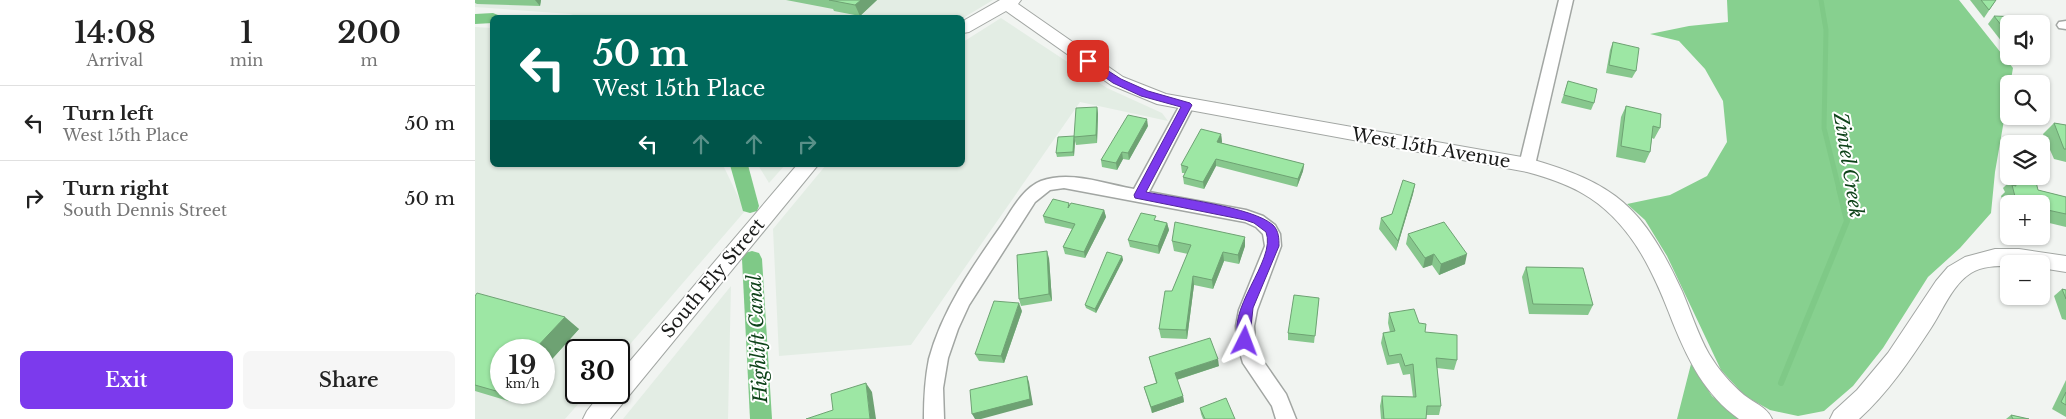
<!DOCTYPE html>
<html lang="en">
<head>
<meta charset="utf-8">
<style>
  :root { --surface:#fff; --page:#f6f6f6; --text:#222; --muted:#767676; --line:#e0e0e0; --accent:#7c3aed }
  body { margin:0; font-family:"Libre Baskerville",serif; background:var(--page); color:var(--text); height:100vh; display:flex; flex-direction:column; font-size:19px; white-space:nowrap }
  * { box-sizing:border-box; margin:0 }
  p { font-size:16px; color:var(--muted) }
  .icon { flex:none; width:28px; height:28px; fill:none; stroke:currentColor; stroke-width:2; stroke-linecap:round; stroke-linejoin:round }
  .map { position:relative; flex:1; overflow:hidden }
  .drawer { display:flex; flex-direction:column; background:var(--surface); width:475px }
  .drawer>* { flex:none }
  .hud { position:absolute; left:15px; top:15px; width:475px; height:152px; border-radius:8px; box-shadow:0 1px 4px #0004; background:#00695c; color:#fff; overflow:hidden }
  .fabs { position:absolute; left:1525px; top:15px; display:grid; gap:10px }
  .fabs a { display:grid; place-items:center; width:50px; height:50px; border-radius:8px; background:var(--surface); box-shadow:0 1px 4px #0004; font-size:25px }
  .speed { position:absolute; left:15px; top:339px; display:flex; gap:10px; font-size:25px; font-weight:700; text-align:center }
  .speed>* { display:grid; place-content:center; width:65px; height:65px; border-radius:50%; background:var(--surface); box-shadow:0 1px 4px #0004; line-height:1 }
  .speed small { font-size:12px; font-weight:400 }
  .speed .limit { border:2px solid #111; border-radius:8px; background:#fff; color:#111 }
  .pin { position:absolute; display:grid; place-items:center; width:42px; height:42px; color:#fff; margin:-21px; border-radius:10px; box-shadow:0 2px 8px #0006 }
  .me { position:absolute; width:55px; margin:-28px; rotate:3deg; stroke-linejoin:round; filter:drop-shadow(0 0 4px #0008) }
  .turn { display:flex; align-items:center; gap:18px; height:105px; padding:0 20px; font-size:22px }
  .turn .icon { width:65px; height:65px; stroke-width:2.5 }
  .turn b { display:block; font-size:35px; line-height:42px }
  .lanes { display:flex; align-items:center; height:48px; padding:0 20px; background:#0003; justify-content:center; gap:25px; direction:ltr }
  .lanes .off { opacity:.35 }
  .eta { display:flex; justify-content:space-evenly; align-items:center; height:85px; text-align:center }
  .eta b { font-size:30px; font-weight:600; line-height:35px }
  .button { display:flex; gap:10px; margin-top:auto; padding:10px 20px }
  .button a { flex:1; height:58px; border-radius:8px; background:var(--accent); color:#fff; font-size:20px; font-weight:600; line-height:58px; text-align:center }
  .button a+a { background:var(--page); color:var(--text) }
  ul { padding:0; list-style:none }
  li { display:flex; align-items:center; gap:15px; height:75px; padding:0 20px; border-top:1px solid var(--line) }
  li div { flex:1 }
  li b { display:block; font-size:19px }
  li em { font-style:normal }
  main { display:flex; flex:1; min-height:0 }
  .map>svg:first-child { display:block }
  .built { fill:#e3ede4; fill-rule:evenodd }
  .forest { fill:#87d08f }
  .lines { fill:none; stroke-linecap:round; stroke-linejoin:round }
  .stream-far1 { stroke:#7fc987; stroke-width:5 }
  .stream { stroke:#7fc987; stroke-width:6 }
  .canal { fill:#7fc987; fill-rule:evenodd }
  .minor-casing { stroke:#a2a6a3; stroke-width:3 }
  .tertiary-casing { stroke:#a2a6a3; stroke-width:2 }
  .minor { fill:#fff; fill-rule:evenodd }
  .tertiary { fill:#fff; fill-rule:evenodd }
  .wall { fill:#87c78d }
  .shaded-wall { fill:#6ea273 }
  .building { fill:#9de7a4; stroke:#6ea273 }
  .route { fill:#7c3aed; stroke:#51269a }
  .labels { text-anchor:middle; stroke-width:4; stroke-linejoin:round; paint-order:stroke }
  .street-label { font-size:18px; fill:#191a19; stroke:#fff }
  .water-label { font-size:19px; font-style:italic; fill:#0e4319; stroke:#fff }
</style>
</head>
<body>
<main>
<section class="drawer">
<div class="eta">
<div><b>14:08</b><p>Arrival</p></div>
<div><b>1</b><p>min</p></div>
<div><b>200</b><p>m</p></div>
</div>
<ul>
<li><svg class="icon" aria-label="left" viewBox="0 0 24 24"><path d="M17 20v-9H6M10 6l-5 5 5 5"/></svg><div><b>Turn left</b><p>West 15th Place</p></div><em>50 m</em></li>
<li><svg class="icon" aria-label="right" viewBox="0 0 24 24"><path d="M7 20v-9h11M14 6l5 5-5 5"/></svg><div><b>Turn right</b><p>South Dennis Street</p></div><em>50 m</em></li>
</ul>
<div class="button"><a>Exit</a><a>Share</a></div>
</section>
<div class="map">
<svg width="1591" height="419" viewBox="0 0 1591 419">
  <rect width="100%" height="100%" fill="#f1f4f1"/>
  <g class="built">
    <polygon points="0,0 518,0 488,18 107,18 95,14 0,7"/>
    <polygon points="526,18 632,88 687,113 693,121 605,102 436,345 304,356 298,229 351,165 488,165 488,42"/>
    <path d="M0,27L17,28L18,165H248L270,211L144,357V350H101V392L113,393L90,419H0ZM26,350H69V392H26Z"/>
    <polygon points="283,165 310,165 294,183"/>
    <polygon points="256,286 253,419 148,419"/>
  </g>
  <g class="forest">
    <polygon points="1252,0 1484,0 1538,68 1520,172 1516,213 1485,248 1453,277 1408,348 1378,386 1349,411 1323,416 1295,410 1270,396 1246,370 1192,256 1170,220 1152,204 1195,195 1232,176 1252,142 1248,101 1230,69 1204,41 1175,34 1214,26 1253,22"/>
    <polygon points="1216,364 1237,396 1265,419 1202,419"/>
  </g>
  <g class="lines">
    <polyline class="stream-far1" points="1346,0 1351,30 1349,128 1364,189"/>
    <polyline class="stream" points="1306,383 1372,221 1364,188"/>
    <g class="canal">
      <polygon points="18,13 23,15 25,18 18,18 18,23 0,24 0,14"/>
      <polygon points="255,165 273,165 284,206 282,211 275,213 268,211"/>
      <polygon points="277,251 284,253 287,259 297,419 275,419 267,259 270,253"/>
    </g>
    <g class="minor-casing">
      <g id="minor">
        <polygon points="1084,0 1098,0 1060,165 1058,169 1052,171 1046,169 1044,165"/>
        <polygon points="1591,21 1591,29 1584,28 1582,25 1584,22"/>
        <path d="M712,100L717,101L719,105L674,192L771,210L788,216L800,225L805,234L806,246L782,310L779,326L780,342L784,355L811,394L821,419H801L797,406L768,363L762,342L761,326L764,310L790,246L788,234L781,227L770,222L589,188L575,190L560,202L494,305L483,329L473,358L468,388L469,419H449C449,398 450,379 454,359C467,310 498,266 526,226C537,210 547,189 566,181C595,170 630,184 659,189L705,105L707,101Z"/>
      </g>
    </g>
    <g class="tertiary-casing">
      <g id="tertiary">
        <path d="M525,0H546L543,4L648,77L691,94L1052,158C1141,183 1168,207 1207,291C1216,312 1223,335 1234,354C1243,369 1256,384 1269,395C1279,403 1292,407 1297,419H1264C1230,395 1213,360 1198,323C1180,276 1159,227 1115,198C1096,185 1074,178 1052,172L682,104L636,85L531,11L494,32L488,33V21Z"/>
        <polygon points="322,165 343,165 152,398 135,419 108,419 112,411 127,392 144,392 144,374"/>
        <path d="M1520,249H1544L1591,256V272L1566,268V264H1534V266C1521,266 1507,266 1496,273C1477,285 1468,310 1456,328C1435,360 1413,393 1384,419H1355L1359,411L1382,390L1413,353L1461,281L1473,267L1490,257Z"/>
      </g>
    </g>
    <use href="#minor" class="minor"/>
    <use href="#tertiary" class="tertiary"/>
  </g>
  <g class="wall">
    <polygon points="0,0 66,0 65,6 2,4 0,3"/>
    <polygon points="311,0 402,0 385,16 359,11 358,9"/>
    <polygon points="1495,0 1521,0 1509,18"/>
    <polygon points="1519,16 1534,24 1534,51 1513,24"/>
    <polygon points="1138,42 1161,71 1157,78 1131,73 1135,50"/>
    <polygon points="1093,81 1119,103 1116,110 1086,103"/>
    <polygon points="1151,106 1185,128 1179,139 1177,138 1175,152 1170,163 1141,157 1146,117"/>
    <polygon points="622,107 623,114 622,143 601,145 600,141 599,156 582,157 581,153 599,136"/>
    <polygon points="1579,123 1591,125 1591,162 1579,159 1568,134"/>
    <polygon points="673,126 654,160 648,159 642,170 627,167 626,160"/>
    <polygon points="746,134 747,142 746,143 829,164 828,171 822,187 741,166 729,189 709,184 708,177 710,173 707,173 706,165"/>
    <polygon points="1539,177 1563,190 1591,197 1591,227 1566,221 1566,204 1534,204 1534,217 1532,217 1526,196 1530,192 1528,188"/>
    <polygon points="940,184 938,194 921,251 904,229 906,218 917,214"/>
    <polygon points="594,203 595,206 629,210 631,217 610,258 590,254 588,247 597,229 570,223 568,216"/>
    <polygon points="682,220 692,223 694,230 684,254 655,247 653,240"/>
    <polygon points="933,234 990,264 964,275 957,265 948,268 931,244"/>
    <polygon points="697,241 770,246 764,264 749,261 738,289 719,285 712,339 686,338 684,329 697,291 713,254 699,251"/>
    <polygon points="647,256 648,260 621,313 611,308 610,305"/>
    <polygon points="574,258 577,301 546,306 544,299"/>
    <polygon points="1051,267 1118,305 1113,315 1054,314 1047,277"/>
    <polygon points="1587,289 1591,290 1591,320 1587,319 1579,296"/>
    <polygon points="0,296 104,329 69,368 69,350 37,402 0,391"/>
    <polygon points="844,298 839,343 813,340 813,333"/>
    <polygon points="547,311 529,363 504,361 500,354"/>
    <polygon points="914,313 944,323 950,332 982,360 979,370 962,368 966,406 964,415 951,415 951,419 906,419 905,406 907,396 938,397 935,374 928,375 924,363 912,365 906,343 908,333 915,332 913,323"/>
    <polygon points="674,357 744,366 702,380 708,396 709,402 677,413 669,387 681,383"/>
    <polygon points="1591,380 1591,417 1577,409"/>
    <polygon points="725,408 760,419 728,419 726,414"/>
    <polygon points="1536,415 1554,419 1531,419"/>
  </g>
  <g class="shaded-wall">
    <polygon points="60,0 66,0 65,6"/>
    <polygon points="386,0 402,0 385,16 380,5"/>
    <polygon points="622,107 623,114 622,143 621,135"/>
    <polygon points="672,119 673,126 654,160 653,153"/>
    <polygon points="746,134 747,142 743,150 742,142"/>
    <polygon points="599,137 600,141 599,156 598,152"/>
    <polygon points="647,152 648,159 642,170 641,163"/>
    <polygon points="741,159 741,166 729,189 728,182"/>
    <polygon points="829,164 828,171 822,187 823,179"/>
    <polygon points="940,184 938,194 921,251 923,241"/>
    <polygon points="629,210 631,217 610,258 609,252"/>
    <polygon points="692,223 694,230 684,254 683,246"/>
    <polygon points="770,237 770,246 764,264 763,255"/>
    <polygon points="572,251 574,258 577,301 574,294"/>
    <polygon points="748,252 749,261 738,289 737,280"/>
    <polygon points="959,254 957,265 948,268 950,258"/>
    <polygon points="992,254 990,264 964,275 966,264"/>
    <polygon points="647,256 648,260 621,313 620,309"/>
    <polygon points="718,276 719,285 712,339 711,330"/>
    <polygon points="544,303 547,311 529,363 526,356"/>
    <polygon points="90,317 104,329 69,368 69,350 59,350"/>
    <polygon points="743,359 744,366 701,380 700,373"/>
    <polygon points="552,376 554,382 558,405 506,419 500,419 497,414"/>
    <polygon points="391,383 397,392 401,419 395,419"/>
    <polygon points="26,385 26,392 46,392 37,402 21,391"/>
    <polygon points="708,396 709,402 677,413 676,407"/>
  </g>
  <g class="building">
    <polygon points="354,0 386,0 380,5"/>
    <polygon points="1506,0 1521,0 1514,10"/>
    <polygon points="1519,16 1544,17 1549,24 1534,24 1534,35"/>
    <polygon points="1138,42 1164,48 1161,71 1134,65"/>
    <polygon points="1093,81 1122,89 1119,103 1089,95"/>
    <polygon points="1151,106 1186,114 1185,128 1178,126 1175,152 1146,146"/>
    <polygon points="622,107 621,135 599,137 601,108"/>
    <polygon points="653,115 672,119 653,153 647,152 641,163 626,160"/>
    <polygon points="1579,123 1591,125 1591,149 1589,149"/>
    <polygon points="726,129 746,134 742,142 829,164 823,179 741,159 728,182 708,177 713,167 706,165"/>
    <polygon points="599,136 598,152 581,153 583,137"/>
    <polygon points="1539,177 1561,182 1563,190 1591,197 1591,214 1568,209 1569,212 1566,211 1566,204 1542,204 1537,185 1541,186"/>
    <polygon points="928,180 940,184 923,241 906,218 917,214"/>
    <polygon points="578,199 594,203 593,208 596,203 629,210 609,252 588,247 600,224 568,216"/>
    <polygon points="666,213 681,216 679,220 692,223 683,246 653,240"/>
    <polygon points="700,222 770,237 763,255 748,252 737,280 718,276 711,330 684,329 690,291 697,291 716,245 697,241"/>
    <polygon points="969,222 992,254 966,264 959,254 950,258 933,234"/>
    <polygon points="572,251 574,294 544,299 542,255"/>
    <polygon points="632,252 647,256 620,309 610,305"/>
    <polygon points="1051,267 1108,268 1118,305 1058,304"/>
    <polygon points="1587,289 1591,290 1591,299"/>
    <polygon points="2,293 90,317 59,350 26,350 26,385 21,391 0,385 0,296"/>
    <polygon points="819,295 844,298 840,336 813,333"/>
    <polygon points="519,301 544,303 526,356 500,354"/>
    <polygon points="939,309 944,323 951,324 950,332 982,335 982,360 961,358 966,406 952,406 951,419 909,419 907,396 941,397 938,364 930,366 926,354 914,356 908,333 920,331 914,313"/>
    <polygon points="735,338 743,359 700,373 708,396 676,407 669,387 682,383 674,357"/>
    <polygon points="552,376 555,399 497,414 495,390"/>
    <polygon points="391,383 395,419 331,419 358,410 356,394"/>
    <polygon points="1591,392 1591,405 1586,402"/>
    <polygon points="751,398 760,419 730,419 725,408"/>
    <polygon points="1536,415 1554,419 1538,419"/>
  </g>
  <path class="route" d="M613,58L646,79L673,91L715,103L717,105L671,192C701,198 778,207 798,225C804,231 804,239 804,246L778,308L774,345L770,347L765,345C748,310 802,261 791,232L779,223L770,220L660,198L659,195L706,107L666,96L638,83L610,63L608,61Z"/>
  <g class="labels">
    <g class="street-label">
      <text transform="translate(956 148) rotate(10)" y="6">West 15th Avenue</text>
      <text transform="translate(238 278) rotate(-50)" y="6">South Ely Street</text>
    </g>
    <g class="water-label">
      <text transform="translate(1374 165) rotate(81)" y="7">Zintel Creek</text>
      <text transform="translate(282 339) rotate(-93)" y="7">Highlift Canal</text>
    </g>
  </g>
</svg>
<div class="fabs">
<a><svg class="icon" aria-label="sound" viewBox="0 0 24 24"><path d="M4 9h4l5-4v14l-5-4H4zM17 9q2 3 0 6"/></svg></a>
<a><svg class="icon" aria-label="search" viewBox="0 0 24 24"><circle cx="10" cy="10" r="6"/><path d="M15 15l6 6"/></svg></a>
<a><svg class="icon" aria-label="layers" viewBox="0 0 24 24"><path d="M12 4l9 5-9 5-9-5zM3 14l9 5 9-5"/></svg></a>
<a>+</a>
<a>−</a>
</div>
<div class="speed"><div>19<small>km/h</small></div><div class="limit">30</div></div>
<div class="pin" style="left:613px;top:61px;background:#d93025"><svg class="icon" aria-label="arrive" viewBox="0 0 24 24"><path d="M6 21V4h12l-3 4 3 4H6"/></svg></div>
<svg class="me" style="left:770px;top:341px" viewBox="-20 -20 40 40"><path d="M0-17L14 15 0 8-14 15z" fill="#7c3aed" stroke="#fff" stroke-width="4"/></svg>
<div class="hud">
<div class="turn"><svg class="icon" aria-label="left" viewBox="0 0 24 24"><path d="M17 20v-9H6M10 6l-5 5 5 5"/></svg><div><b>50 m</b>West 15th Place</div></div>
<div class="lanes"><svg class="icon" aria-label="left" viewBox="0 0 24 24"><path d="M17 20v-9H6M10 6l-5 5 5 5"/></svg><svg class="icon off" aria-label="ahead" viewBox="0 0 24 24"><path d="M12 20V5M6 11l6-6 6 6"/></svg><svg class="icon off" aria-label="ahead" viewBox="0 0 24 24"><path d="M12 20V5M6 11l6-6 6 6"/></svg><svg class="icon off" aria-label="right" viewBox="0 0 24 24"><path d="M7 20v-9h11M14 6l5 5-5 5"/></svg></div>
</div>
</div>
</main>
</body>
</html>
